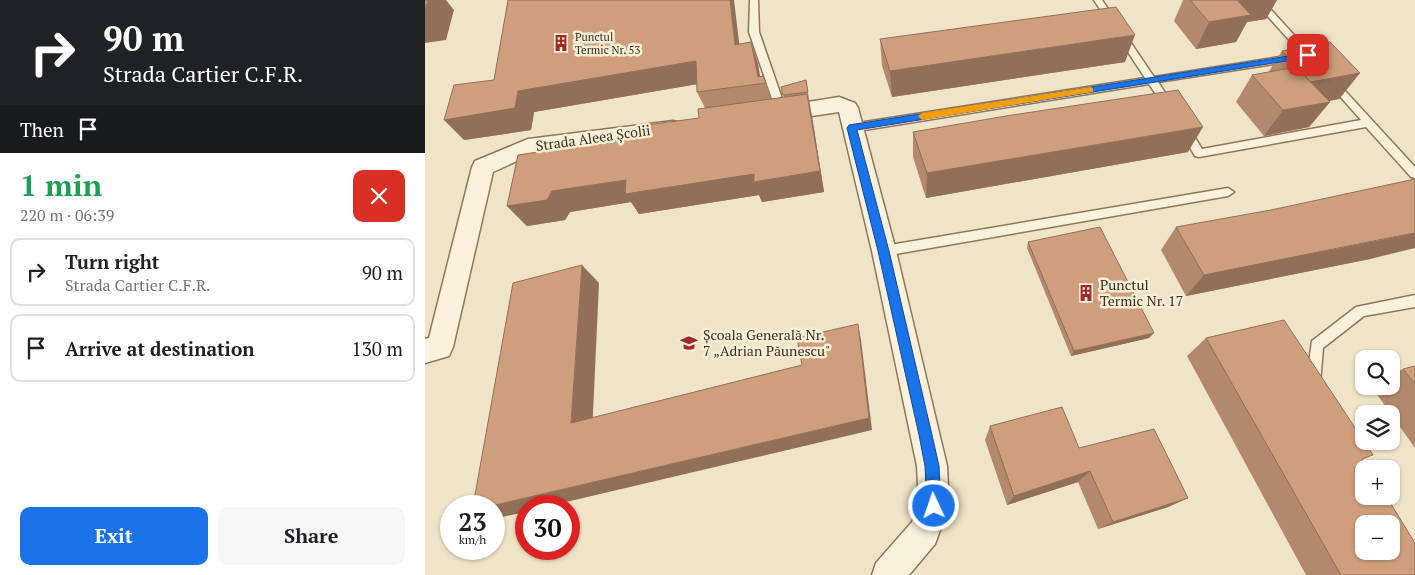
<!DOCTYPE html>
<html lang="en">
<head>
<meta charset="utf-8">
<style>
  :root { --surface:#fff; --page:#f6f6f6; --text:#202124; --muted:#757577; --line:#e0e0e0; --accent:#1a73e8 }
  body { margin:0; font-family:"PT Serif",serif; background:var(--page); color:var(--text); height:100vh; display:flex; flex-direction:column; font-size:19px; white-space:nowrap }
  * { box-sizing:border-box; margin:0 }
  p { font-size:16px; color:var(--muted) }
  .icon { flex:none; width:28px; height:28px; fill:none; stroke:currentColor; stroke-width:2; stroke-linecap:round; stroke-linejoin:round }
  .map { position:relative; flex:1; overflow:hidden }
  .panel { display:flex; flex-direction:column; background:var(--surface); width:425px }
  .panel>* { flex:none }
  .banner { background:#202124; color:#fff; overflow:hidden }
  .tools { position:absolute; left:930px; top:350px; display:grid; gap:10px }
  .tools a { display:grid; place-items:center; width:45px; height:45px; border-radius:10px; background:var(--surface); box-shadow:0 1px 4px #0004; font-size:25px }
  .speed { position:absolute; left:15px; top:495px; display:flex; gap:10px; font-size:25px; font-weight:700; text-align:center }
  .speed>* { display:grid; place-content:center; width:65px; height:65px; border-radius:50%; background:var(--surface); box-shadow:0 1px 4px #0004; line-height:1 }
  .speed small { font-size:12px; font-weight:400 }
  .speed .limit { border:8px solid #d22; background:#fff; color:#111 }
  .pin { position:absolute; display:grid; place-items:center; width:42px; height:42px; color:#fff; margin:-21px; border-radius:10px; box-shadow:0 2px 8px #0006 }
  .me { position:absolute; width:55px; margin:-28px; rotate:357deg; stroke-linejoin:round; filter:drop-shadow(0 0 4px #0008) }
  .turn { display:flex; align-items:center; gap:18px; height:105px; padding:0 20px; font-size:22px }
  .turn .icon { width:65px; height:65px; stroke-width:2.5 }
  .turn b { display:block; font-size:35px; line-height:42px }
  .then { display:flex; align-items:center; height:48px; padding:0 20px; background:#0003; gap:10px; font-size:19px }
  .round { display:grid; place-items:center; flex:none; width:52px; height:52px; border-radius:10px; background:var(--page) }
  .summary { display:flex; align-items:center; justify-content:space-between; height:85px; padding:0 20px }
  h1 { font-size:30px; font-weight:700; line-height:38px; color:#1e9e55 }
  .cta { display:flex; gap:10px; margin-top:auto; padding:10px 20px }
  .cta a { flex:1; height:58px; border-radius:10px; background:var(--accent); color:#fff; font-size:20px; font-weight:700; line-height:58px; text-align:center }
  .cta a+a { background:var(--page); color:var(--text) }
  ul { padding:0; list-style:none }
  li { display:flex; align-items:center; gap:15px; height:68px; margin:0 10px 8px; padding:0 10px; border:2px solid var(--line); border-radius:10px }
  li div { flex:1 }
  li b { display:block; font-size:19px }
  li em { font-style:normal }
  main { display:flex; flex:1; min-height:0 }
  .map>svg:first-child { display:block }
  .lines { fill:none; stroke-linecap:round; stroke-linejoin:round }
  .lane-casing { stroke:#8d765c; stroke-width:3 }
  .street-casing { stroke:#8d765c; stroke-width:3 }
  .lane { fill:#faf1dc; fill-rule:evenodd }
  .street { fill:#faf1dc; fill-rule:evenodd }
  .wall { fill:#b2896c }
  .shaded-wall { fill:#916f58 }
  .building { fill:#cf9f7d; stroke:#916f58; fill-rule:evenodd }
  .route { fill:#1a73e8; stroke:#114b97 }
  .slow { fill:#f59e0b }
  .labels { text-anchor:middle; stroke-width:5; stroke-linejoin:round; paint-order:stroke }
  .far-poi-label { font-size:11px; fill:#3d2e20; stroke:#f7eed8; text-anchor:start }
  .street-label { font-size:14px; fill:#3d2e20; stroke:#f7eed8 }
  .poi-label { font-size:14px; fill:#3d2e20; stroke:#f7eed8; text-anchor:start }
</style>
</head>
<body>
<main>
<section class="panel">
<div class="banner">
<div class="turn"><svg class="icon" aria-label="right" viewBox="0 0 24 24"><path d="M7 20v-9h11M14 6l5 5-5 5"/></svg><div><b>90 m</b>Strada Cartier C.F.R.</div></div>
<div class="then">Then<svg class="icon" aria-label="arrive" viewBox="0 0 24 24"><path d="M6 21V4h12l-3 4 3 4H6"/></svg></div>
</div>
<div class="summary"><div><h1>1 min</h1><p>220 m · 06:39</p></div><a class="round" style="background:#d93025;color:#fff"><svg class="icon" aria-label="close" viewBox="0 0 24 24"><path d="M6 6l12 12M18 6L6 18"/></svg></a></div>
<ul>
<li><svg class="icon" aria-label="right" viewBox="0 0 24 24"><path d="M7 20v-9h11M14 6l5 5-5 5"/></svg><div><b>Turn right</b><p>Strada Cartier C.F.R.</p></div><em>90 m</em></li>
<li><svg class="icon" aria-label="arrive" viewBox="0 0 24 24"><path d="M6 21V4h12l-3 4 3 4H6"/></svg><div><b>Arrive at destination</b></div><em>130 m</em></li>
</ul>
<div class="cta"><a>Exit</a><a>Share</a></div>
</section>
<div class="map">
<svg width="990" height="575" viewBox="0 0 990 575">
  <rect width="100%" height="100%" fill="#f0e4c8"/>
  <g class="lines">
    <g class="lane-casing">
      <g id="lane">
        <polygon points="325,0 333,0 334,32 362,113 361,115 357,117 352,113 324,32"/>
        <polygon points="669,0 677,0 729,77 867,55 872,58 867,61 733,82 749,106 744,109 740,108 724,84 427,132 422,128 427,124 720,78"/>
        <polygon points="828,0 837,0 889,57 889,61 883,61"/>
        <polygon points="908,80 911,81 990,167 990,178 986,177 941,127 774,157 770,156 754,129 759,125 763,126 777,149 936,120 905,85 903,83"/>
        <polygon points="803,188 809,192 803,196 459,256 455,254 453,251 455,248 459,246"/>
        <polygon points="990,295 990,307 939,316 898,348 895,383 893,388 888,390 883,388 881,383 887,341 931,307"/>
      </g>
    </g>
    <g class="street-casing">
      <g id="street">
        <polygon points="414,97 430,103 433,108 471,251 522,466 524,506 510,544 484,575 447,575 451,563 487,522 494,506 492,466 447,251 414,112 352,121 345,119 342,114 345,109 352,107"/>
        <polygon points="248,121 255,123 258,128 255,133 107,154 68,172 28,347 24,356 0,363 0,339 4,338 47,167 50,161 103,139"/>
      </g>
    </g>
    <use href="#lane" class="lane"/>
    <use href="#street" class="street"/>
  </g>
  <g class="wall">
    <polygon points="758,0 852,0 841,19 822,22 811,42 771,49 749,21"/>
    <polygon points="455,39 700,62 467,97 457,66"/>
    <polygon points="326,42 333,64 335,76 341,83 346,99 359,98 356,87 381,80 399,192 337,202 334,195 214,214 206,202 145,212 140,220 102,226 82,206 213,137 274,118 280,108 272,92 272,84 109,112 106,130 39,140 69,80"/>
    <polygon points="857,51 935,73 914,99 904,101 905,102 884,127 839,136 811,102 827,75 843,73"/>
    <polygon points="488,132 763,152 501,198 488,157"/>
    <polygon points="751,227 945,259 761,296 736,250"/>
    <polygon points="603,242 724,338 646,356 602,248"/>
    <polygon points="781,338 937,459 990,575 881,575 762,356"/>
    <polygon points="990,366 990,448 946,386 966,386 966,375 978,369"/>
    <polygon points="565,426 654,448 763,498 743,507 673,529 653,482 582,505 560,440"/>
  </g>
  <g class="shaded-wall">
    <polygon points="3,0 21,0 29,10 21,40 0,43 0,11"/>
    <polygon points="305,0 309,0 317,67 310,45"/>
    <polygon points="811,0 852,0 841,19 822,22 811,42 771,49 784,22"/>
    <polygon points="710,35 700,62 467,97 465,71"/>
    <polygon points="326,42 333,64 336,83 333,77"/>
    <polygon points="271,61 279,83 109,112 106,130 39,140 19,120 93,91"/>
    <polygon points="935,73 914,99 866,108 885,82"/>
    <polygon points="382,94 387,116 399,192 337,202 334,195 214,214 206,202 145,212 140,220 102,226 82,206 127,191 201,180 329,174"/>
    <polygon points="905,102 884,127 839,136 858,110"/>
    <polygon points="778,127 763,152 501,198 502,173"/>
    <polygon points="990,233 990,248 945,259 761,296 779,275"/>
    <polygon points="157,265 174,283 167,435 146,423"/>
    <polygon points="433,324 436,340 447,430 124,506 101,506 101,512 77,517 69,516 69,506 66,506 444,418"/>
    <polygon points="729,333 724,338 646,356 649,351"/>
    <polygon points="665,471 653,482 582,505 589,496"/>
    <polygon points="763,498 743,507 673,529 688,522"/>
  </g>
  <g class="building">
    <polygon points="0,0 3,0 0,11"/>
    <polygon points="83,0 305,0 310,45 326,42 333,77 338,76 341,83 272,92 271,61 93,91 90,108 19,120 29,85 69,80"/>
    <polygon points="765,0 812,0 826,15 784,22"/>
    <polygon points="691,7 710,35 465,71 455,39"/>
    <polygon points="905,42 935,73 885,82 857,51"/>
    <polygon points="871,67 905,102 858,110 827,75"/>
    <polygon points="381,80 383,92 358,95 356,87"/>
    <polygon points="753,90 778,127 502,173 488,132 581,116"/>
    <polygon points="382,94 395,171 329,182 329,174 200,194 201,180 127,191 122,200 82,206 93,155 213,137 214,126 274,118 273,109"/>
    <polygon points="990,179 990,233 973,236 779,275 751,227 846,210"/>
    <polygon points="675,227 729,333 649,351 603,242"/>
    <polygon points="157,265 146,423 377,365 372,338 433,324 444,418 66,506 48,506 88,283"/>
    <path d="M859,320L948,455L937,459L943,469H939V496H961L990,543V575H916L781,338ZM939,524H966V551H939Z"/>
    <polygon points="990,366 990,384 978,369"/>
    <polygon points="637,407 654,448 729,429 763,498 688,522 665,471 589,496 565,426"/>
  </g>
  <polygon class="route" points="883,53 886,53 886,57 432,130 464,251 507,435 514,466 516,506 514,510 509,513 504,510 502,506 500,466 494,435 453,251 422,128 424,125"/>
  <polygon class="slow" points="665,87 668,88 668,92 497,120 493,116 497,113"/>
  <defs>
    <g id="building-bare" transform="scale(1.35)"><path d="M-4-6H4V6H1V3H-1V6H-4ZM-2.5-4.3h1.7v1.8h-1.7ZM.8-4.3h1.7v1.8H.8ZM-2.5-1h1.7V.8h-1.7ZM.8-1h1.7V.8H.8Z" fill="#9e2a2b" stroke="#f7eed8" stroke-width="2.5" paint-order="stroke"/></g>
    <g id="school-bare" transform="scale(1.35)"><path d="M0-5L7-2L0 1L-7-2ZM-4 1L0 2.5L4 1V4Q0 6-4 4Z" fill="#9e2a2b" stroke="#f7eed8" stroke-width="2.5" paint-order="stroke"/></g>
  </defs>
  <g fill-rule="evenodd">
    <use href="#building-bare" x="136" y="43"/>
    <use href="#building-bare" x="661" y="293"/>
    <use href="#school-bare" x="264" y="343"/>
  </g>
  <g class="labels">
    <g class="far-poi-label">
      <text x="150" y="41">Punctul<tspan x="150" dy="13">Termic Nr. 53</tspan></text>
    </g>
    <g class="street-label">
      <text transform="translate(168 138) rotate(-8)" y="5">Strada Aleea Școlii</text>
    </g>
    <g class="poi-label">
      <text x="675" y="290">Punctul<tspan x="675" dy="16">Termic Nr. 17</tspan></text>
      <text x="278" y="340">Școala Generală Nr.<tspan x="278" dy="16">7 „Adrian Păunescu"</tspan></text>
    </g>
  </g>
</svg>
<div class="tools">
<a><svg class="icon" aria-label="search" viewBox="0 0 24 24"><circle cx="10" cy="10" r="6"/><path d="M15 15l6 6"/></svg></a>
<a><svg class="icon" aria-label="layers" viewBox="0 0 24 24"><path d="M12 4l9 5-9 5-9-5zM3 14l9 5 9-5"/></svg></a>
<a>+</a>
<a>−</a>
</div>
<div class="speed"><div>23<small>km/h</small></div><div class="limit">30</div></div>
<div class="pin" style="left:883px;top:55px;background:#d93025"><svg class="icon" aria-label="arrive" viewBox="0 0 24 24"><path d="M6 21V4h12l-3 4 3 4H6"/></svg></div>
<svg class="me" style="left:509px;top:506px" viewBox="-20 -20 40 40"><circle r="17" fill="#1a73e8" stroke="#fff" stroke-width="3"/><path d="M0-11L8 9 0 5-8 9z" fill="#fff"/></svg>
</div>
</main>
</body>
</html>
